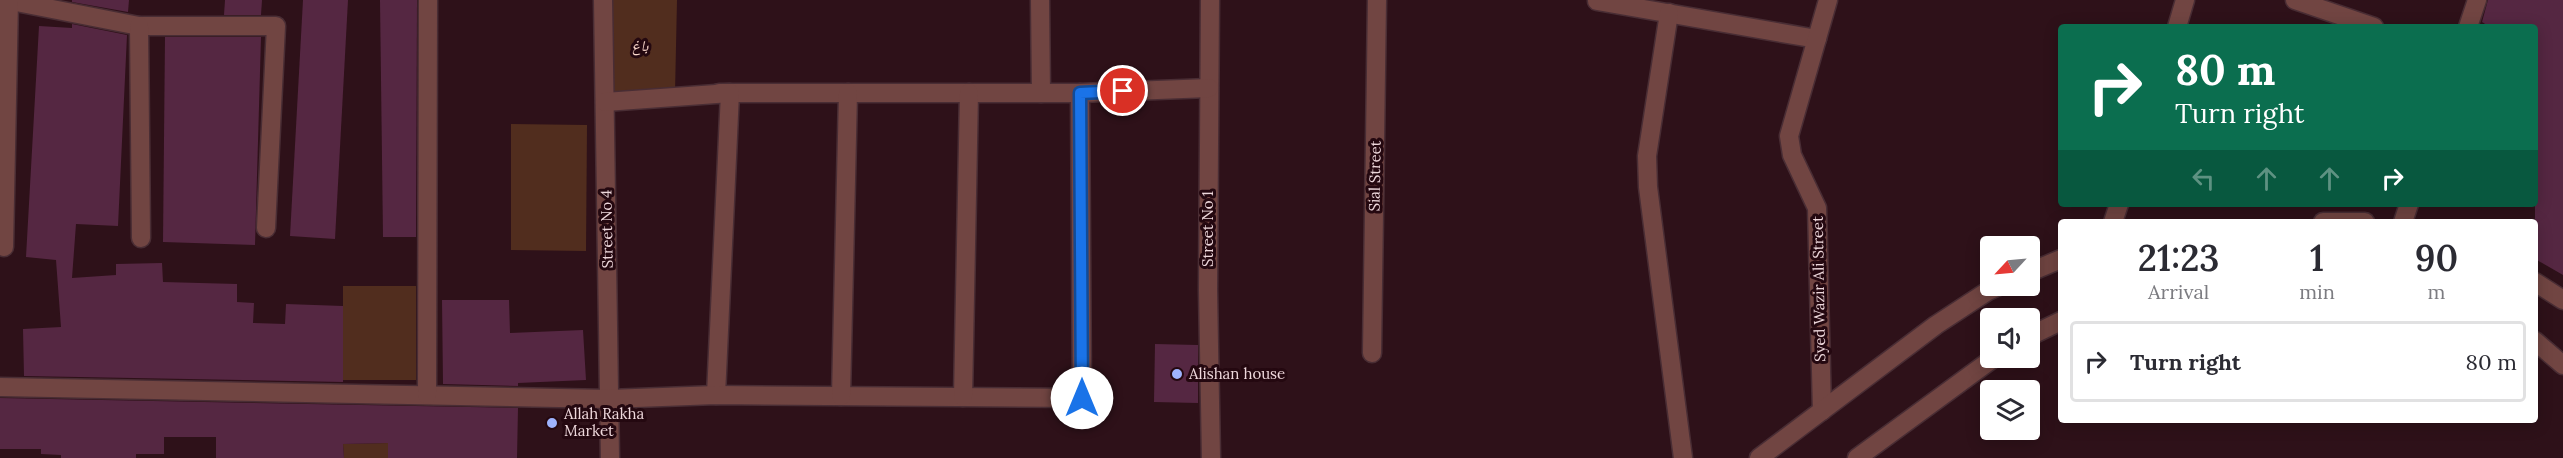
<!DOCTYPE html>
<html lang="en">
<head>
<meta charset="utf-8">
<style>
  :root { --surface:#fff; --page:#f2f2f3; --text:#2b2b33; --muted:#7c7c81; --line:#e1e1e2 }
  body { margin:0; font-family:Lora,"Noto Naskh Arabic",serif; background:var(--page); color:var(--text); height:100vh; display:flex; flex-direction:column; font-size:22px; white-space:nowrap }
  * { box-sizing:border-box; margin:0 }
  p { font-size:20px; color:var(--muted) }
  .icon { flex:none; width:33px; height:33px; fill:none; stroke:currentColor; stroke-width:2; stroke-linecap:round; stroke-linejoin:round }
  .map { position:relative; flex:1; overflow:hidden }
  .details { position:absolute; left:2058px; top:219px; width:480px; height:204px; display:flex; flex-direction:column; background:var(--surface); border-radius:6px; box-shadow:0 3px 15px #0003 }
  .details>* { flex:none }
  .guide { position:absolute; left:2058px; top:24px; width:480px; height:183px; border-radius:6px; box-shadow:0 3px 15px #0003; background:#0b6e4f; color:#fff; overflow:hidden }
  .needle { width:39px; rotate:244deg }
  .fabs { position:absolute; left:1980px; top:236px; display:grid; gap:12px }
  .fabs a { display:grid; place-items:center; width:60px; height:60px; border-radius:6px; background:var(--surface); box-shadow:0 3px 15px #0003; font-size:30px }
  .pin { position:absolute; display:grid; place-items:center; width:51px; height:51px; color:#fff; margin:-26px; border:3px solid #fff; border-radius:50%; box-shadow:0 2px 6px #0007 }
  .me { position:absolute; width:66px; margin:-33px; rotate:0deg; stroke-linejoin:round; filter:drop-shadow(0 0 4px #0008) }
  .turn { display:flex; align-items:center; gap:21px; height:126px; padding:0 18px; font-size:27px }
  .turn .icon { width:78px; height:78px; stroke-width:2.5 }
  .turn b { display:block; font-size:42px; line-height:51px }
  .lanes { display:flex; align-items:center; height:57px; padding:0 18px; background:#0003; justify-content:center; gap:30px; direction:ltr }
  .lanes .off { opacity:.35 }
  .eta { display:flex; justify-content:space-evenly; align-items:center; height:102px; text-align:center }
  .eta b { font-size:36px; font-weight:600; line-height:42px }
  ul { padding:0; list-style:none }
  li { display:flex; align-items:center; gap:18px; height:81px; margin:0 12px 9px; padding:0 6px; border:3px solid var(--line); border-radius:6px }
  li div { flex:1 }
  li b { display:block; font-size:22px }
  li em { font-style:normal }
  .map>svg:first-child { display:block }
  .green { fill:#512d1e }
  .building { fill:#552742 }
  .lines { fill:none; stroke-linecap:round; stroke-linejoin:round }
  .minor-casing { stroke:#492d34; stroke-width:21 }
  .minor { stroke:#714542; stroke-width:18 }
  .route-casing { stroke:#114b97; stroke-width:15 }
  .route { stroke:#1a73e8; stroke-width:10 }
  .poi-dot { fill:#9eb3fd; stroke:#240810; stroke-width:2 }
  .labels { text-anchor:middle; stroke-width:6; stroke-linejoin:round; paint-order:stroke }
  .park-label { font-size:15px; font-style:italic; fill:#fddacd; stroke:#240810 }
  .street-label { font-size:15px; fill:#eed8dc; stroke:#240810 }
  .poi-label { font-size:15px; fill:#eed8dc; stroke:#240810; text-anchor:start }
</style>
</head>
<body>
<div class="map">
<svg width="2563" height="458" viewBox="0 0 2563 458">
  <rect width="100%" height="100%" fill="#2e1119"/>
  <g class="green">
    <polygon points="603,0 677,0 675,93 605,102"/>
    <polygon points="511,124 587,125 586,251 511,250"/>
    <rect x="343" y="286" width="73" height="94"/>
    <polygon points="388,443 388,458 344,458 343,444"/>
  </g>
  <g class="building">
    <polygon points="72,0 129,0 128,12 72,2"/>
    <polygon points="225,0 262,0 261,15 224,15"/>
    <polygon points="303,0 348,0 335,239 290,236"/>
    <polygon points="380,0 417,0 416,237 383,237"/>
    <polygon points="2488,0 2563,0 2563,275 2535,259 2535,27 2490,27 2482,22"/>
    <polygon points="72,24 127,35 118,226 76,224 72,278 116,275 116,264 162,263 163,282 237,284 237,302 254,303 253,323 285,324 286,304 343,306 343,382 24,376 23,329 61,327 56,260 26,257 39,26 72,28"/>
    <polygon points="165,37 261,37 255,245 163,242"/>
    <polygon points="442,300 509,300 510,333 583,330 586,380 518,383 518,386 443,384"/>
    <polygon points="1155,344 1198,345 1198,403 1154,402"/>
    <polygon points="0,398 518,408 517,458 388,458 388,443 343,444 344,458 216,458 216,437 164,437 164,454 136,454 136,458 61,458 61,455 41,454 41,449 0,449"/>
  </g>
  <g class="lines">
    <g class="minor-casing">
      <g id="minor">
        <polyline points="6,0 139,26 276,26 266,228"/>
        <polyline points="603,0 610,458"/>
        <polyline points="1040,0 1041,93"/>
        <polyline points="1210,0 1208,290 1211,458"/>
        <polyline points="2295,0 2374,27"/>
        <polyline points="1597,1 1817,39"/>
        <polyline points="1669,13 1647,156 1648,187 1683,458"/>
        <polyline points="139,26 141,238"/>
        <polyline points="2177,27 2185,0"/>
        <polyline points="2468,27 2477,0"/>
        <polyline points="719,93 1080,93"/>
        <polyline points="605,102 730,93 716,395"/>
        <polyline points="2113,222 2119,204"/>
        <polyline points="2323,222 2365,222"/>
        <polyline points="2403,222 2409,204"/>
        <polyline points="4,247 9,0"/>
        <polyline points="2030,272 2061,259"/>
        <polyline points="2535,282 2563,300"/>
        <polyline points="2030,336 2061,321"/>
        <polyline points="2535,341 2563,365"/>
        <polyline points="1372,353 1377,0"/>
        <polyline points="0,387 609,399 716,395 1082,398 1080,93 1209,88"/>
        <polyline points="427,395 428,0"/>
        <polyline points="841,396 848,93"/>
        <polyline points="963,397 969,93"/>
        <polyline points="1822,411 1817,208 1792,155 1789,136 1828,0"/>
        <polyline points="1759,458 1936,325 1988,291 2001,285"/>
        <polyline points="1857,458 1995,357"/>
      </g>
    </g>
    <use href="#minor" class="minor"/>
  </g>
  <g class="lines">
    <g class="route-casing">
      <polyline id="route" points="1082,398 1080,93 1123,91"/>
    </g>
    <use href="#route" class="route"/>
  </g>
  <g class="poi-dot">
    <circle cx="1177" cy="374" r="6"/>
    <circle cx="552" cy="423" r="6"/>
  </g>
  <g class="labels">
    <g class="park-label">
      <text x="640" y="51">باغ</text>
    </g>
    <g class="street-label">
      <text transform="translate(1375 176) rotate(-89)" y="5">Sial Street</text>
      <text transform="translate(607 229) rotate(-91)" y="5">Street No 4</text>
      <text transform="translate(1208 229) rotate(-90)" y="5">Street No 1</text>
      <text transform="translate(1819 289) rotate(-91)" y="5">Syed Wazir Ali Street</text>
    </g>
    <g class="poi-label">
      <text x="1189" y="379">Alishan house</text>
      <text x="564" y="419">Allah Rakha<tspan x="564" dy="17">Market</tspan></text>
    </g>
  </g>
</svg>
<div class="fabs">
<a><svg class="needle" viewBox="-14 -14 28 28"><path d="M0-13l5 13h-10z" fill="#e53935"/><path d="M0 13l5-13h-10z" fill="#7c7c81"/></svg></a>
<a><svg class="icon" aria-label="sound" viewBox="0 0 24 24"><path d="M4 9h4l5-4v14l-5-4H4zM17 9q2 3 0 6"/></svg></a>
<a><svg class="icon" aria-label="layers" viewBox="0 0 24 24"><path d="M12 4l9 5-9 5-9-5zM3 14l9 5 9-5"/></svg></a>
</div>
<div class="pin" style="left:1123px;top:91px;background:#d93025"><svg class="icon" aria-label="arrive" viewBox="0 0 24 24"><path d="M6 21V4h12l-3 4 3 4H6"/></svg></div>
<svg class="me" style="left:1082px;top:398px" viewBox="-20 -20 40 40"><circle r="19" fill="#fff"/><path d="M0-13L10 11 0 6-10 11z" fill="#1a73e8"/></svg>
<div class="guide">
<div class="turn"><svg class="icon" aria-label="right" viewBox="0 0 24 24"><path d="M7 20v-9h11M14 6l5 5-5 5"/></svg><div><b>80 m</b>Turn right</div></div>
<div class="lanes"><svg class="icon off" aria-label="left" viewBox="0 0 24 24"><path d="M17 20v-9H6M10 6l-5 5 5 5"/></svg><svg class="icon off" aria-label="ahead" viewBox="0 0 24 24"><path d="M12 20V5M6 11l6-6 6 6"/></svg><svg class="icon off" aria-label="ahead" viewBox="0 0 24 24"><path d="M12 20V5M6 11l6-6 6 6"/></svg><svg class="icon" aria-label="right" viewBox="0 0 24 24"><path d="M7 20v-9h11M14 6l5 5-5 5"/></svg></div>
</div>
<section class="details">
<div class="eta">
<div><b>21:23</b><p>Arrival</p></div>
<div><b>1</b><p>min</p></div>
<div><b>90</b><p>m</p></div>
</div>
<ul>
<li><svg class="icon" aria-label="right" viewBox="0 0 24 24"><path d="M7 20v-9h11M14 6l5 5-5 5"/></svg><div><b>Turn right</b></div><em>80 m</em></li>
</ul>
</section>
</div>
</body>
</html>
